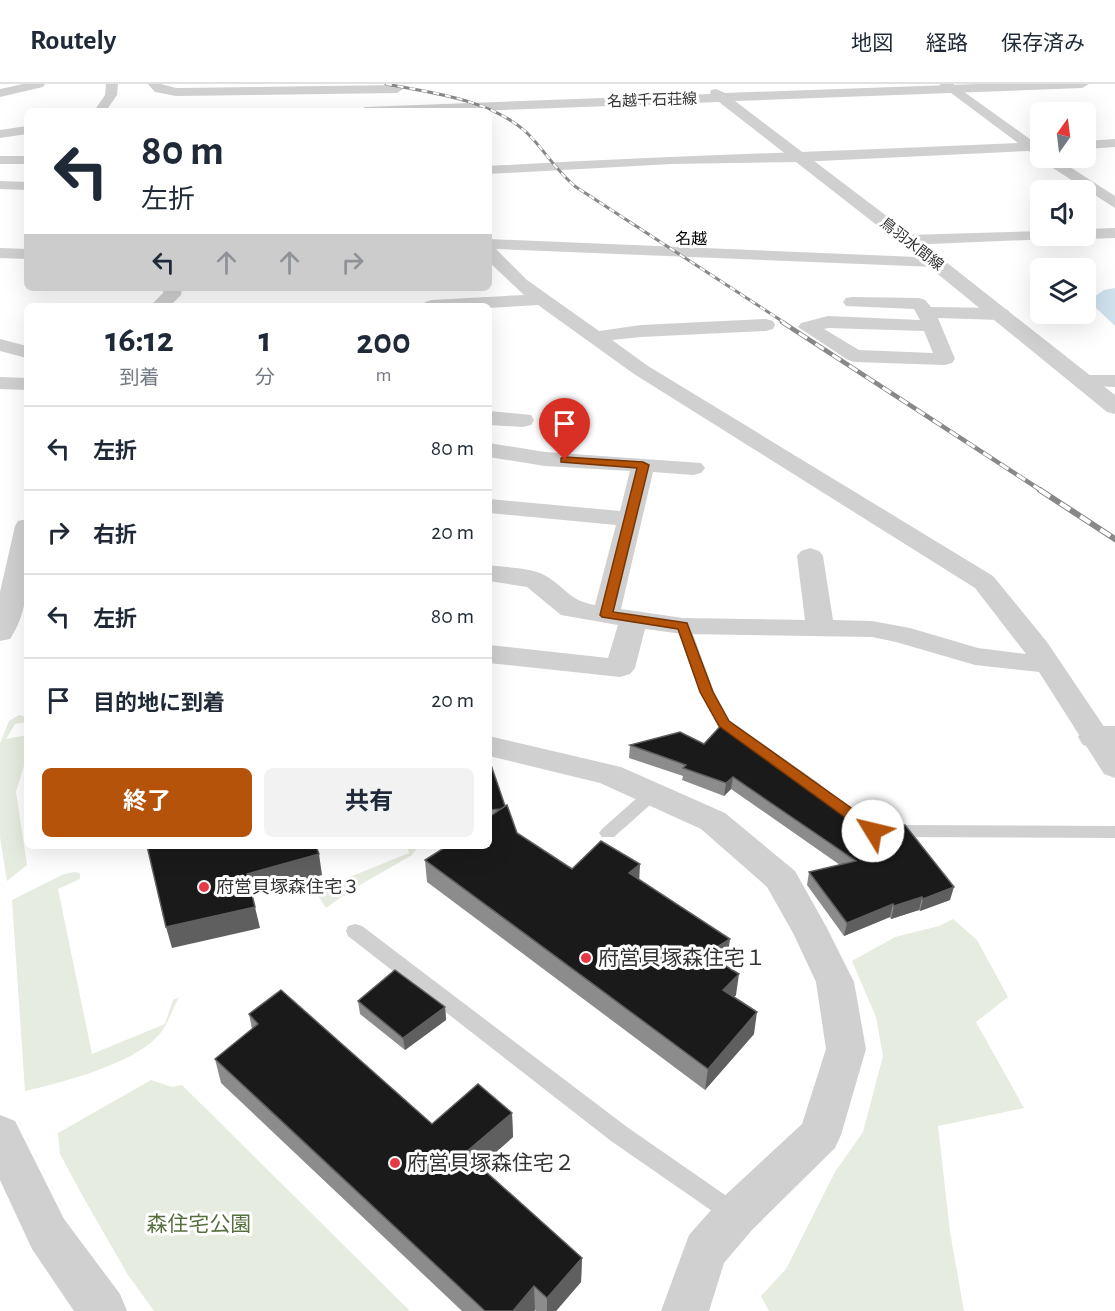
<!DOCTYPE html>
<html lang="ja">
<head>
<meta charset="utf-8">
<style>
  :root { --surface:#fff; --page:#f2f2f3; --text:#1f2937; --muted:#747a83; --line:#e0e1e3; --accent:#b45309 }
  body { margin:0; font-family:"Alegreya Sans","Noto Sans JP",sans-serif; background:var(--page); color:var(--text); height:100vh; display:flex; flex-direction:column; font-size:22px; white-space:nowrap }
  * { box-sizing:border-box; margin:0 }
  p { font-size:20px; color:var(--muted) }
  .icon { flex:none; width:33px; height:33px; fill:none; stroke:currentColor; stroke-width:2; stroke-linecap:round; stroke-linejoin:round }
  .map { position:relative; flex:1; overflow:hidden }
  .sheet { position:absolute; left:24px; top:219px; width:468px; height:546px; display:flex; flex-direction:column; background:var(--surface); border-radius:9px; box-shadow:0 6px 24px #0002 }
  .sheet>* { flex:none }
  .top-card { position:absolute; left:24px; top:24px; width:468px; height:183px; border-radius:9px; box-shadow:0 6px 24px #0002; background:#fff; color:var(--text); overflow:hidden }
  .needle { width:39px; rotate:14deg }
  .controls { position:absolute; left:1030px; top:18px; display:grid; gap:12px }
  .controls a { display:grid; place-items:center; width:66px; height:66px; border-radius:9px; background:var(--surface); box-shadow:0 6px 24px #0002; font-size:30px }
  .pin { position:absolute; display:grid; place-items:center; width:51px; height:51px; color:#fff; margin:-62px -26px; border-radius:50% 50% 50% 0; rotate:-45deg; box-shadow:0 0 6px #0007 }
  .pin .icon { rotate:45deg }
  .me { position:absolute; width:66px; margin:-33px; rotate:306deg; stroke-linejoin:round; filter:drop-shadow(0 0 4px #0008) }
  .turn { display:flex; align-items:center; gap:21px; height:126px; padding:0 18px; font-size:27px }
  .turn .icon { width:78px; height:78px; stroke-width:2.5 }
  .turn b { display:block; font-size:42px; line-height:51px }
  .lanes { display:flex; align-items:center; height:57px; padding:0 18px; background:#0003; justify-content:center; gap:30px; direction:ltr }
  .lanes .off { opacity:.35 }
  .eta { display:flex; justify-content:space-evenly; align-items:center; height:102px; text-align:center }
  .eta b { font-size:36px; font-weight:700; line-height:42px }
  .button { display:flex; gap:12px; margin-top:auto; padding:12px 18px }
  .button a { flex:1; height:69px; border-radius:9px; background:var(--accent); color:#fff; font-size:24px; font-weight:700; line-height:69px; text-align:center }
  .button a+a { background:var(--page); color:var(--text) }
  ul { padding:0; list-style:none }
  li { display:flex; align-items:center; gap:18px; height:84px; padding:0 18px; border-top:2px solid var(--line) }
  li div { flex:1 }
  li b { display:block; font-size:22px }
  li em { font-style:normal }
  header { display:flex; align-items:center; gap:36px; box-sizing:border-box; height:84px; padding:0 30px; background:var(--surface); border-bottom:2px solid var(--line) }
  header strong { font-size:28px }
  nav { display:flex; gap:33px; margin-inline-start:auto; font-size:21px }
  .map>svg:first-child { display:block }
  .green { fill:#e6ecdf }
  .water { fill:#cfe2ee }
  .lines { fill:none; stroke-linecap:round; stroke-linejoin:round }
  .service { fill:#d0d0d0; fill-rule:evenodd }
  .minor { fill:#d0d0d0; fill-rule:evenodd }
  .tertiary { fill:#d0d0d0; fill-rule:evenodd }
  .rail-far2-casing { stroke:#888; stroke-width:3 }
  .rail-far1-casing { stroke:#888; stroke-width:4.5 }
  .rail-casing { stroke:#888; stroke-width:6 }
  .rail-far2 { stroke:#fff; stroke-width:2; stroke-dasharray:6; stroke-linecap:butt }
  .rail-far1 { stroke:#fff; stroke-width:3; stroke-dasharray:10; stroke-linecap:butt }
  .rail { stroke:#fff; stroke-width:4; stroke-dasharray:12; stroke-linecap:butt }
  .wall { fill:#8c8c8c }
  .shaded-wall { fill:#5f5f5f }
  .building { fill:#1a1a1a; stroke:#5f5f5f; stroke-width:1.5 }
  .route { fill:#b45309; stroke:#753606; stroke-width:1.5 }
  .poi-dot { fill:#e63946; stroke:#fff; stroke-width:2 }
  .labels { text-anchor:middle; stroke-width:6; stroke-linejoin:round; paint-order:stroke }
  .far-street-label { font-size:15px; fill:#333; stroke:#fff }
  .far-neighbourhood-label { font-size:16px; fill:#000; stroke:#fff }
  .poi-label { font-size:18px; fill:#333; stroke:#fff; text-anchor:start }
  .near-poi-label { font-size:21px; fill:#333; stroke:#fff; text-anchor:start }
  .near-park-label { font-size:21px; fill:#56703f; stroke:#fff }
</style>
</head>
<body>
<header>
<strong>Routely</strong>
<nav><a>地図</a><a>経路</a><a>保存済み</a></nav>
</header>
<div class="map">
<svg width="1115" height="1227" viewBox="0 0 1115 1227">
  <rect width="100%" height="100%" fill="#fff"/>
  <g class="green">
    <polygon points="19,631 27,633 27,638 15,640 6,655 27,651 27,672 16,708 27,781 7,797 0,753 0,660 9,637"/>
    <polygon points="407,762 418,763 412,771 353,805 326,824 315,807 409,769"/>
    <path d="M75,788L80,789V795L58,805L92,970L165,940L173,916L179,913C172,926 167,943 157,953C132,980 61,999 25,1007L12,816L64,790Z"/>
    <polygon points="953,835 977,856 1008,913 976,938 1024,1024 938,1042 950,1148 964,1227 769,1227 761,1212 786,1185 835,1088 863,1048 883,972 876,933 852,877 895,853 939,842"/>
    <polygon points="151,996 172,1003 182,1001 410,1227 154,1227 128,1191 82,1111 60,1070 58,1049"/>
  </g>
  <polygon class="water" points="1115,204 1115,246 1115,242 1093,221 1094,213 1104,206"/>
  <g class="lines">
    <g class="service">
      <polygon points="683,538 690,542 714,608 729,636 820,700 822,704 820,708 808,708 718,642 700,608 676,542"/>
      <polygon points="653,703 659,705 661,709 659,713 614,753 602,753 599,749 602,745 647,705"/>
      <polygon points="890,741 1115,742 1115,754 890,753 884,751 882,747 884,743"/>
      <polygon points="355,840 362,842 627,1043 741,1122 744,1129 741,1136 733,1140 725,1136 611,1057 348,852 346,847 348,842"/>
    </g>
    <g class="minor">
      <polygon points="23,0 45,0 43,3 0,13 0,5"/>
      <polygon points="106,0 118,0 117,11 106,27 94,27 105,11"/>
      <polygon points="148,0 161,0 176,4 397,1 403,5 397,9 176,12 155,8"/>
      <path d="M939,0H953L1034,58H1041V69L1036,70L1028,67L799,78L672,80L489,90V82C665,72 841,67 1018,59Z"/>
      <polygon points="1115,55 1115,63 1086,65 1086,57"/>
      <rect x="0" y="72" width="27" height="8"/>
      <polygon points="1041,73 1056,74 1115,112 1115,124 1042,77"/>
      <polygon points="0,97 27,98 27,106 0,105"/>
      <polygon points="1115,144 1115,154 1086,155 1079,152 1086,152 1086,145"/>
      <polygon points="1041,147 1041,152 1051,152 1049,155 907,161 899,156 907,151"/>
      <path d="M489,155L941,174L944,178L941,182L935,183L496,165L527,196L599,247L641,241L766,235L773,237L775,241L773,245L766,247L641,253L612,256L648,282L993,492L1047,558L1115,659V694L1104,690L1039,588L975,581L896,558L872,553L683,550L645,545L635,584L630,590L620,593L489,579V561L608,574L618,541L561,531L527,503L489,497V481C506,484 532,483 546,492C566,504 570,517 595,521L616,441L489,429V415L620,427L630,387L545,382L489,373V359L545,368L701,379L705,384L701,389L693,391L653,388L621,525L683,534L805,536L797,472L801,467L810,464L819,467L823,472L833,536L872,537L910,544L978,564L1026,570L975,504L634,290L538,221L489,224V222H423L425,218L432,216L524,211L489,178Z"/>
      <polygon points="0,164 27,165 27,175 0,174"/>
      <polygon points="164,204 182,204 181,211 170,222 150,222 163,209"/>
      <path d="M852,213L919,214L925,216L931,223L1001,224L1008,226L1010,230L1008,234L1001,236L938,234L955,275L952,279L945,281L855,278L848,276L798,243L801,239L828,232L920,236L914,225L846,222L843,218L846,214ZM828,244L924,247L933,269L859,266L824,245Z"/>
      <polygon points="0,255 27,262 27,274 0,267"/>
      <polygon points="1081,291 1115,291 1115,303 1074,301 1071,297 1074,293"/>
      <polygon points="0,293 27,294 27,306 0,305"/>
      <polygon points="489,327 531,331 534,336 531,341 523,343 489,341"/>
      <path d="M27,435C27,474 34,520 10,555L0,557V508L15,442L18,437Z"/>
      <polygon points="489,652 621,683 725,729 795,787 827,844 854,898 866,965 841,1051 835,1064 752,1146 724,1179 709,1227 661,1227 689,1151 720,1116 802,1040 826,965 816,898 793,849 767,803 701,745 600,699 489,672"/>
      <polygon points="0,1031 15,1037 64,1135 120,1210 127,1227 74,1227 32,1165 0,1096"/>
    </g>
    <g class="tertiary">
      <polygon points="977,0 1089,0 1082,4 735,17 913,152 1115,311 1115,330 1107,328 901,160 719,18 475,27 358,27 365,23 710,10 711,6 716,5 725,9"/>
      <polygon points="27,42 27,50 0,54 0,46"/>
      <polygon points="1095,642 1115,642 1115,664 1095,664 1083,661 1078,653 1083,645"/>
    </g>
    <g class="rail-far2-casing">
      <path id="rail-far2" d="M386,0C433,9 489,15 526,48C544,65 556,87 576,103L785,239"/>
    </g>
    <g class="rail-far1-casing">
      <polyline id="rail-far1" points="782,238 1042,407"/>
    </g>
    <g class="rail-casing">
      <polyline id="rail" points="1040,406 1115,455"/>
    </g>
    <use href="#rail-far2" class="rail-far2"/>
    <use href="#rail-far1" class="rail-far1"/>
    <use href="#rail" class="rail"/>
  </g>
  <g class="wall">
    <polygon points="704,660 779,685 950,816 920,827 919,826 891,835 890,833 844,852 807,801 809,788 840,781 731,705 724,712 682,696 683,692 629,674 630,661"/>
    <polygon points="489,675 505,722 517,749 572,785 640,796 727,877 722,880 736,911 734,913 754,950 705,1006 427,798 425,776 489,762"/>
    <polygon points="358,917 445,923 446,936 405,966 360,930"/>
    <polygon points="249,930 432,1040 512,1029 513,1053 480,1082 582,1174 581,1198 556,1227 536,1227 535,1226 534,1227 462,1227 221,999 215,975 252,945"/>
  </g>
  <g class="shaded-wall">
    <polygon points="733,693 731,705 724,712 726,699"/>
    <polygon points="319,770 322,791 252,811 247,790"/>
    <polygon points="640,780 639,801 629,789"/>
    <polygon points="954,803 950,816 920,827 923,815"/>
    <polygon points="922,813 919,826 891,835 894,822"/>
    <polygon points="893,820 890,833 844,852 847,839"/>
    <polygon points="255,823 260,844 172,864 166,843"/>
    <polygon points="730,855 727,877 704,891 706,870"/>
    <polygon points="739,890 736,911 721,927 723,906"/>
    <polygon points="445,923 446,936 405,966 403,954"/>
    <polygon points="757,928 754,950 705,1006 708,985"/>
    <polygon points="512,1029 513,1053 467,1094 465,1069"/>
    <polygon points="582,1174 581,1198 556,1227 547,1227 547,1214"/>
    <polygon points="534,1202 535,1226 534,1227 513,1227"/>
  </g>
  <g class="building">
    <polygon points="725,637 779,685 782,683 828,711 868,740 879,742 905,741 954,803 923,815 922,813 894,822 893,820 847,839 809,788 856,777 733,693 726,699 683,684 686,681 630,661 680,648 704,660"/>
    <polygon points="489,675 505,722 501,725 489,726"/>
    <polygon points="507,721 517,749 572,785 601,757 640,780 629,789 730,855 706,870 739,890 723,906 757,928 708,985 425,776 447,762 489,762 489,733"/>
    <polygon points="147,762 316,762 319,770 247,790 255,823 166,843"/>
    <polygon points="395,886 445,923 403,954 358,917"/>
    <polygon points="281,906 432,1040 478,1000 512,1029 465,1069 582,1174 547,1214 534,1202 513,1227 485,1227 215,975 258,940 249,930"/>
  </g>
  <polygon class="route" points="565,373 643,378 649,381 613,528 687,539 713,608 729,637 878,743 881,747 878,750 868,750 719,642 700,608 678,545 602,533 600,531 637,384 561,378 561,374"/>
  <g class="poi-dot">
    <circle cx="204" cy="803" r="6"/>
    <circle cx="586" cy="874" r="6"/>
    <circle cx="395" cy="1079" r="6"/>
  </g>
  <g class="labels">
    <g class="far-street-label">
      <text transform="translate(652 16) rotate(-2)" y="5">名越千石荘線</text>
      <text transform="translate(912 160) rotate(38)" y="5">鳥羽水間線</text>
    </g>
    <g class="far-neighbourhood-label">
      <text x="691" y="160">名越</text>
    </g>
    <g class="poi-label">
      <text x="216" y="809">府営貝塚森住宅３</text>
    </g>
    <g class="near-poi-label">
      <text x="598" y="881">府営貝塚森住宅１</text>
      <text x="407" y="1086">府営貝塚森住宅２</text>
    </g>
    <g class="near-park-label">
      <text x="199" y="1147">森住宅公園</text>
    </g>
  </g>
</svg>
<div class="controls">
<a><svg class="needle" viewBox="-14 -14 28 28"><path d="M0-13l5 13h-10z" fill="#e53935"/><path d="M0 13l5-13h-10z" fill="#747a83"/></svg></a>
<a><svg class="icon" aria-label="sound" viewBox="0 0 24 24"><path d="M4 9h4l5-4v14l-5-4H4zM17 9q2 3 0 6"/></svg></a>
<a><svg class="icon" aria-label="layers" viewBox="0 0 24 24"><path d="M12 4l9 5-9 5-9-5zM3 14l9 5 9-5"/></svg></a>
</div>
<div class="pin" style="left:565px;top:376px;background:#d93025"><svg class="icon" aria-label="arrive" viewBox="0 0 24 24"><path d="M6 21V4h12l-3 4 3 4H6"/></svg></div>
<svg class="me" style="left:873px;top:747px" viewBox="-20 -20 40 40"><circle r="19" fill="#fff"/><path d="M0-13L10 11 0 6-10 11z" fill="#b45309"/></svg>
<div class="top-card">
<div class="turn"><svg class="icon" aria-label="left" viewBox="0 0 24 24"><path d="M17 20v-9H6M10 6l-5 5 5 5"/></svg><div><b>80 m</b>左折</div></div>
<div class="lanes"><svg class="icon" aria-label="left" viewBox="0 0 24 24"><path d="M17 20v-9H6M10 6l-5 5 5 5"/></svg><svg class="icon off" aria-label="ahead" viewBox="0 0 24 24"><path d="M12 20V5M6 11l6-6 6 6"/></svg><svg class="icon off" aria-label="ahead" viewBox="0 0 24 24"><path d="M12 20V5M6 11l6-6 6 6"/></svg><svg class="icon off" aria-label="right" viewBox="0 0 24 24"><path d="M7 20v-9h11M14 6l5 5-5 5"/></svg></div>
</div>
<section class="sheet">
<div class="eta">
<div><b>16:12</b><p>到着</p></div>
<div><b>1</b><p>分</p></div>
<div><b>200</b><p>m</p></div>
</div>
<ul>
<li><svg class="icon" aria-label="left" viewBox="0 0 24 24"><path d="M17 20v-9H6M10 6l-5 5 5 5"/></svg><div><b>左折</b></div><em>80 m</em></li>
<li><svg class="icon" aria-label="right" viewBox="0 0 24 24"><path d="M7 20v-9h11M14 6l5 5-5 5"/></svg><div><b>右折</b></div><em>20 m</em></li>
<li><svg class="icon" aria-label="left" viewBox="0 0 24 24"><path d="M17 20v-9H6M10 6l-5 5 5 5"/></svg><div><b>左折</b></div><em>80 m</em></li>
<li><svg class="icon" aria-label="arrive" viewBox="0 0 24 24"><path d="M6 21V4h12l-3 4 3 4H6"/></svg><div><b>目的地に到着</b></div><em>20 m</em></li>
</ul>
<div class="button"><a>終了</a><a>共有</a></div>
</section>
</div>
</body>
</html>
